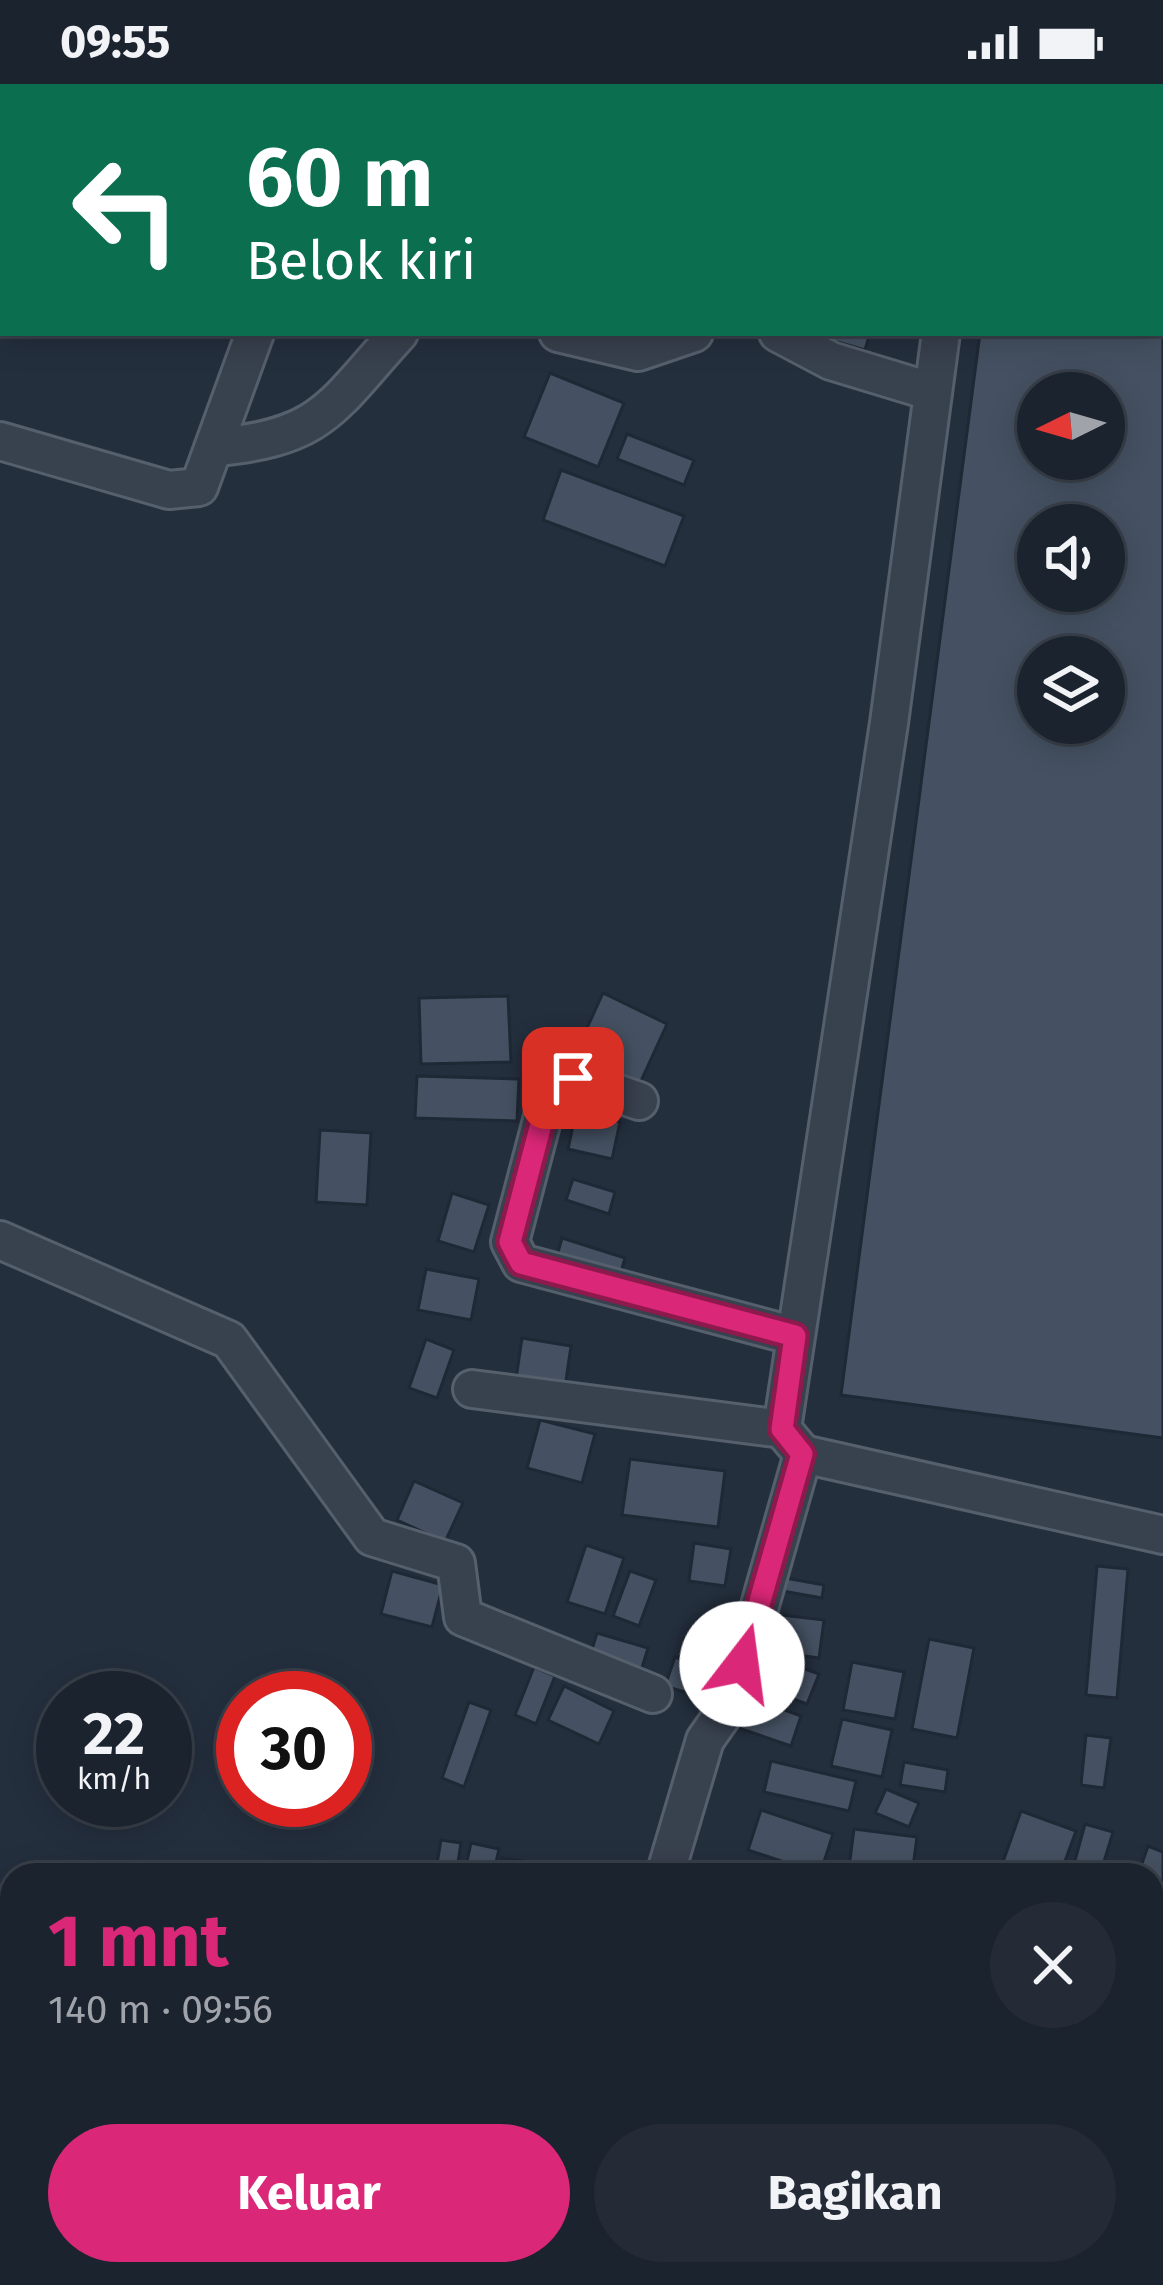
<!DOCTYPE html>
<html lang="id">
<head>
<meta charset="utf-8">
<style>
  :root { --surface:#1b232e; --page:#242b36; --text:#f1f3f6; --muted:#a0a4aa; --line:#39404a; --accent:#db2777 }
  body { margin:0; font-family:"Fira Sans",sans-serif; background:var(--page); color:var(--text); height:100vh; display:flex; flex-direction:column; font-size:45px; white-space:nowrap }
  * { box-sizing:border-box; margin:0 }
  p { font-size:39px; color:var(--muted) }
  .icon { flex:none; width:66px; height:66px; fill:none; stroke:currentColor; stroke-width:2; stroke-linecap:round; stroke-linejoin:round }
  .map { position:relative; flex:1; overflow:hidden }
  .sheet { position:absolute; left:0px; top:1779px; width:1164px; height:423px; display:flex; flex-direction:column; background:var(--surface); border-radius:36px 36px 0 0; box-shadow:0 6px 30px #0003,0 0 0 3px var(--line) }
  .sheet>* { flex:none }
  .guide { position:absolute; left:0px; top:0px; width:1164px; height:252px; box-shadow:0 6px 30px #0003,0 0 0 3px var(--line); background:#0b6e4f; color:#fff; overflow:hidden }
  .needle { width:78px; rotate:265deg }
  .buttons { position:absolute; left:1017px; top:288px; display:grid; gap:24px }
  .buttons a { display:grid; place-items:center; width:108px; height:108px; border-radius:50%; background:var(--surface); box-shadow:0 6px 30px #0003,0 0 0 3px var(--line); font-size:60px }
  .speed { position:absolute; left:36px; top:1587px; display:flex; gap:24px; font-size:60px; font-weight:700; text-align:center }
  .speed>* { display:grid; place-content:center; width:156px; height:156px; border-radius:50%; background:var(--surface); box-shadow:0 6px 30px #0003,0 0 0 3px var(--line); line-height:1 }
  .speed small { font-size:30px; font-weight:400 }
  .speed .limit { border:18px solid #d22; background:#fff; color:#111 }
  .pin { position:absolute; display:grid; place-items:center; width:102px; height:102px; color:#fff; margin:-51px; border-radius:24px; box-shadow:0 6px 18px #0006 }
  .me { position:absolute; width:132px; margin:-66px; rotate:15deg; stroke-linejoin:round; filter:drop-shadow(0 0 9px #0008) }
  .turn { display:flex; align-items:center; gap:42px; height:252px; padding:0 48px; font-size:54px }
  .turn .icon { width:156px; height:156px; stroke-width:2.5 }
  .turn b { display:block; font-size:84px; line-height:102px }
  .round { display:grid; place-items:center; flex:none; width:126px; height:126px; border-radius:63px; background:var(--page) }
  .overview { display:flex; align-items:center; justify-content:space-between; height:204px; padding:0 48px }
  h1 { font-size:72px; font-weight:700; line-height:90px; color:var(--accent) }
  .cta { display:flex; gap:24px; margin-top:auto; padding:24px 48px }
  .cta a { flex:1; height:138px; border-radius:72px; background:var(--accent); color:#fff; font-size:48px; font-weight:700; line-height:138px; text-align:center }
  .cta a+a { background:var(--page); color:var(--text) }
  .status { display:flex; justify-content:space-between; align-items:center; height:84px; padding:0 60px; background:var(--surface); direction:ltr }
  .status svg { height:33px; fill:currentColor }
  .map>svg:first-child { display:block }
  .green { fill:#263c3f }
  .building { fill:#455162; stroke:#1f2835; stroke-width:3; fill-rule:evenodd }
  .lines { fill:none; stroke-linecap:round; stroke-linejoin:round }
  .minor-casing { stroke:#565f6c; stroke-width:42 }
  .minor { stroke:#38414e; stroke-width:36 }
  .route-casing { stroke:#8e194d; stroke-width:30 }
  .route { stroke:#db2777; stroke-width:21 }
</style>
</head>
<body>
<div class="status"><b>09:55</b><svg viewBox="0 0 49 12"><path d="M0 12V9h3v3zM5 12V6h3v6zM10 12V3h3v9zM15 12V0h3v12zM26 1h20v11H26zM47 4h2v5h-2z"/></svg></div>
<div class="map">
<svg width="1163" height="2201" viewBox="0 0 1163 2201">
  <rect width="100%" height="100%" fill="#242f3e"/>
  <polygon class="green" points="0,1922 12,1927 12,2190 210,2190 204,2201 0,2201"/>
  <g class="building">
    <polygon points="392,0 530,0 534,1 401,3"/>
    <path d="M1163,23V1354L841,1311L980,249H1161ZM1038,309H1104V375H1038ZM1038,441H1104V507H1038ZM1038,573H1104V639H1038Z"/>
    <polygon points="829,249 870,249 865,266 827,255"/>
    <polygon points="550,289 624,319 598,383 524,353"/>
    <polygon points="627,350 694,376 684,401 617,375"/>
    <polygon points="561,386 684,432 665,482 543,436"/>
    <polygon points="603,909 667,940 640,999 576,968"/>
    <polygon points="508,912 511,978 421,980 419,914"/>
    <polygon points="417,992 519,995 517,1037 415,1034"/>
    <polygon points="576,1028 620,1038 612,1075 568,1065"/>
    <polygon points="320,1046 371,1049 367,1121 316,1118"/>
    <polygon points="573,1095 615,1108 609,1130 566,1116"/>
    <polygon points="452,1109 489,1121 474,1168 438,1157"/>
    <polygon points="562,1154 625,1174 618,1198 555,1179"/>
    <polygon points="426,1185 479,1195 471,1236 418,1226"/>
    <polygon points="522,1254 571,1262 565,1303 516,1295"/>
    <polygon points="426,1255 454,1266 437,1314 409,1304"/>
    <polygon points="540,1336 595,1350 582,1399 527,1384"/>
    <polygon points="630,1375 725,1387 718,1443 622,1431"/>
    <polygon points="414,1397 463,1419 445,1458 397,1436"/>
    <polygon points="694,1459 731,1465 725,1502 689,1497"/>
    <polygon points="586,1461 624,1474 605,1530 567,1518"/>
    <polygon points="1097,1482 1128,1485 1117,1614 1086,1611"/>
    <polygon points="392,1487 443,1501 432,1543 381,1530"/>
    <polygon points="630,1487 656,1496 639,1542 613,1532"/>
    <polygon points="780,1493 824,1501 822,1514 777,1506"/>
    <polygon points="773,1530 824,1536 819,1574 768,1567"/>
    <polygon points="597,1549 648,1564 637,1600 586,1585"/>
    <polygon points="929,1555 974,1564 957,1654 912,1645"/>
    <polygon points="758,1568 819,1590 807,1620 747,1598"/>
    <polygon points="675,1573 706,1584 697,1612 665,1602"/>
    <polygon points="852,1578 904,1588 895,1635 843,1626"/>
    <polygon points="534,1583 555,1592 536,1640 515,1631"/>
    <polygon points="564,1602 614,1627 599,1660 548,1636"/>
    <polygon points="744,1611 801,1632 791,1662 733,1642"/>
    <polygon points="469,1618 491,1626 464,1703 442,1694"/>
    <polygon points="842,1635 892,1646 882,1693 831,1682"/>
    <polygon points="1086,1651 1111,1654 1104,1704 1081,1701"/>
    <polygon points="771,1677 856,1697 849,1727 764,1708"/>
    <polygon points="904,1678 948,1686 945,1708 900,1701"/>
    <polygon points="886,1705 919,1719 909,1743 875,1729"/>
    <polygon points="761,1726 833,1750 820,1790 748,1766"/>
    <polygon points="1021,1727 1076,1747 1060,1791 999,1789"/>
    <polygon points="1085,1740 1113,1748 1100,1791 1071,1791"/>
    <polygon points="854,1745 917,1753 912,1791 848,1791"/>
    <polygon points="441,1756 461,1759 456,1791 435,1791"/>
    <polygon points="471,1759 499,1765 493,1791 464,1791"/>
    <polygon points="1148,1762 1163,1768 1163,1929 1158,1943 1152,1941 1152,1791 1138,1791"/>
    <polygon points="502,1774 557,1782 555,1791 500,1791"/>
    <polygon points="587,2190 652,2190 649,2201 585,2201"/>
  </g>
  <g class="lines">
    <g class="minor-casing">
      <g id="minor">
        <polyline points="336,3 337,0"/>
        <polyline points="975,3 975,0"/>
        <polyline points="558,249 638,268 694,249"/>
        <polyline points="778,249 831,277 933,308"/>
        <polyline points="0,357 169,406 199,403 255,249"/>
        <path d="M217,363C324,353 332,322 399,249"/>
        <polyline points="639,1017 573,994 550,1006 510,1158 521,1179 795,1252"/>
        <polyline points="0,1156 229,1256 372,1453 456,1479 463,1533 653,1610"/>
        <polyline points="472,1305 782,1345"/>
        <polyline points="803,1370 1163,1451"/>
        <polyline points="665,1791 705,1656 733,1616 803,1370 782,1345 889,639 941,249"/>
        <polyline points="565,2200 570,2190"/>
      </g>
    </g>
    <use href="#minor" class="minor"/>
  </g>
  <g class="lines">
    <g class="route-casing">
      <polyline id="route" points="573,994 550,1006 510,1158 521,1179 795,1252 782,1345 802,1370 742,1580"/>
    </g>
    <use href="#route" class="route"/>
  </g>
</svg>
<div class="buttons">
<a><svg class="needle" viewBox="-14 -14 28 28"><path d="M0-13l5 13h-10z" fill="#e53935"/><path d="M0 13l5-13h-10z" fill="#a0a4aa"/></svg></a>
<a><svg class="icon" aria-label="sound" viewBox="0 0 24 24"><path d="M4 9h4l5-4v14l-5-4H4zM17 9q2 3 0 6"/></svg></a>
<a><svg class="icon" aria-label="layers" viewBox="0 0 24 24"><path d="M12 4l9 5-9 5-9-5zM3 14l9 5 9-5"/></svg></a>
</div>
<div class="speed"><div>22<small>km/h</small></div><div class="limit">30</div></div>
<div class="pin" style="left:573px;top:994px;background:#d93025"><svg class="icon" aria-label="arrive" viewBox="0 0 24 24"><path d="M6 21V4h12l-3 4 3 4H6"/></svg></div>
<svg class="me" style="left:742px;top:1580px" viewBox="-20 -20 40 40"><circle r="19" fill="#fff"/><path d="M0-13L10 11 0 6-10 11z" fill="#db2777"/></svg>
<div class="guide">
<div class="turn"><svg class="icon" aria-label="left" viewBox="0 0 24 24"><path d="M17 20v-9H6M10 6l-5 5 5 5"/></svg><div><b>60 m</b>Belok kiri</div></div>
</div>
<section class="sheet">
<div class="overview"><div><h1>1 mnt</h1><p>140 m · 09:56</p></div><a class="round"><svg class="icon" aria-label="close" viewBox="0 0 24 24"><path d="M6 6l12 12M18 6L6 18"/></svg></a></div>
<div class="cta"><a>Keluar</a><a>Bagikan</a></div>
</section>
</div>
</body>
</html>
